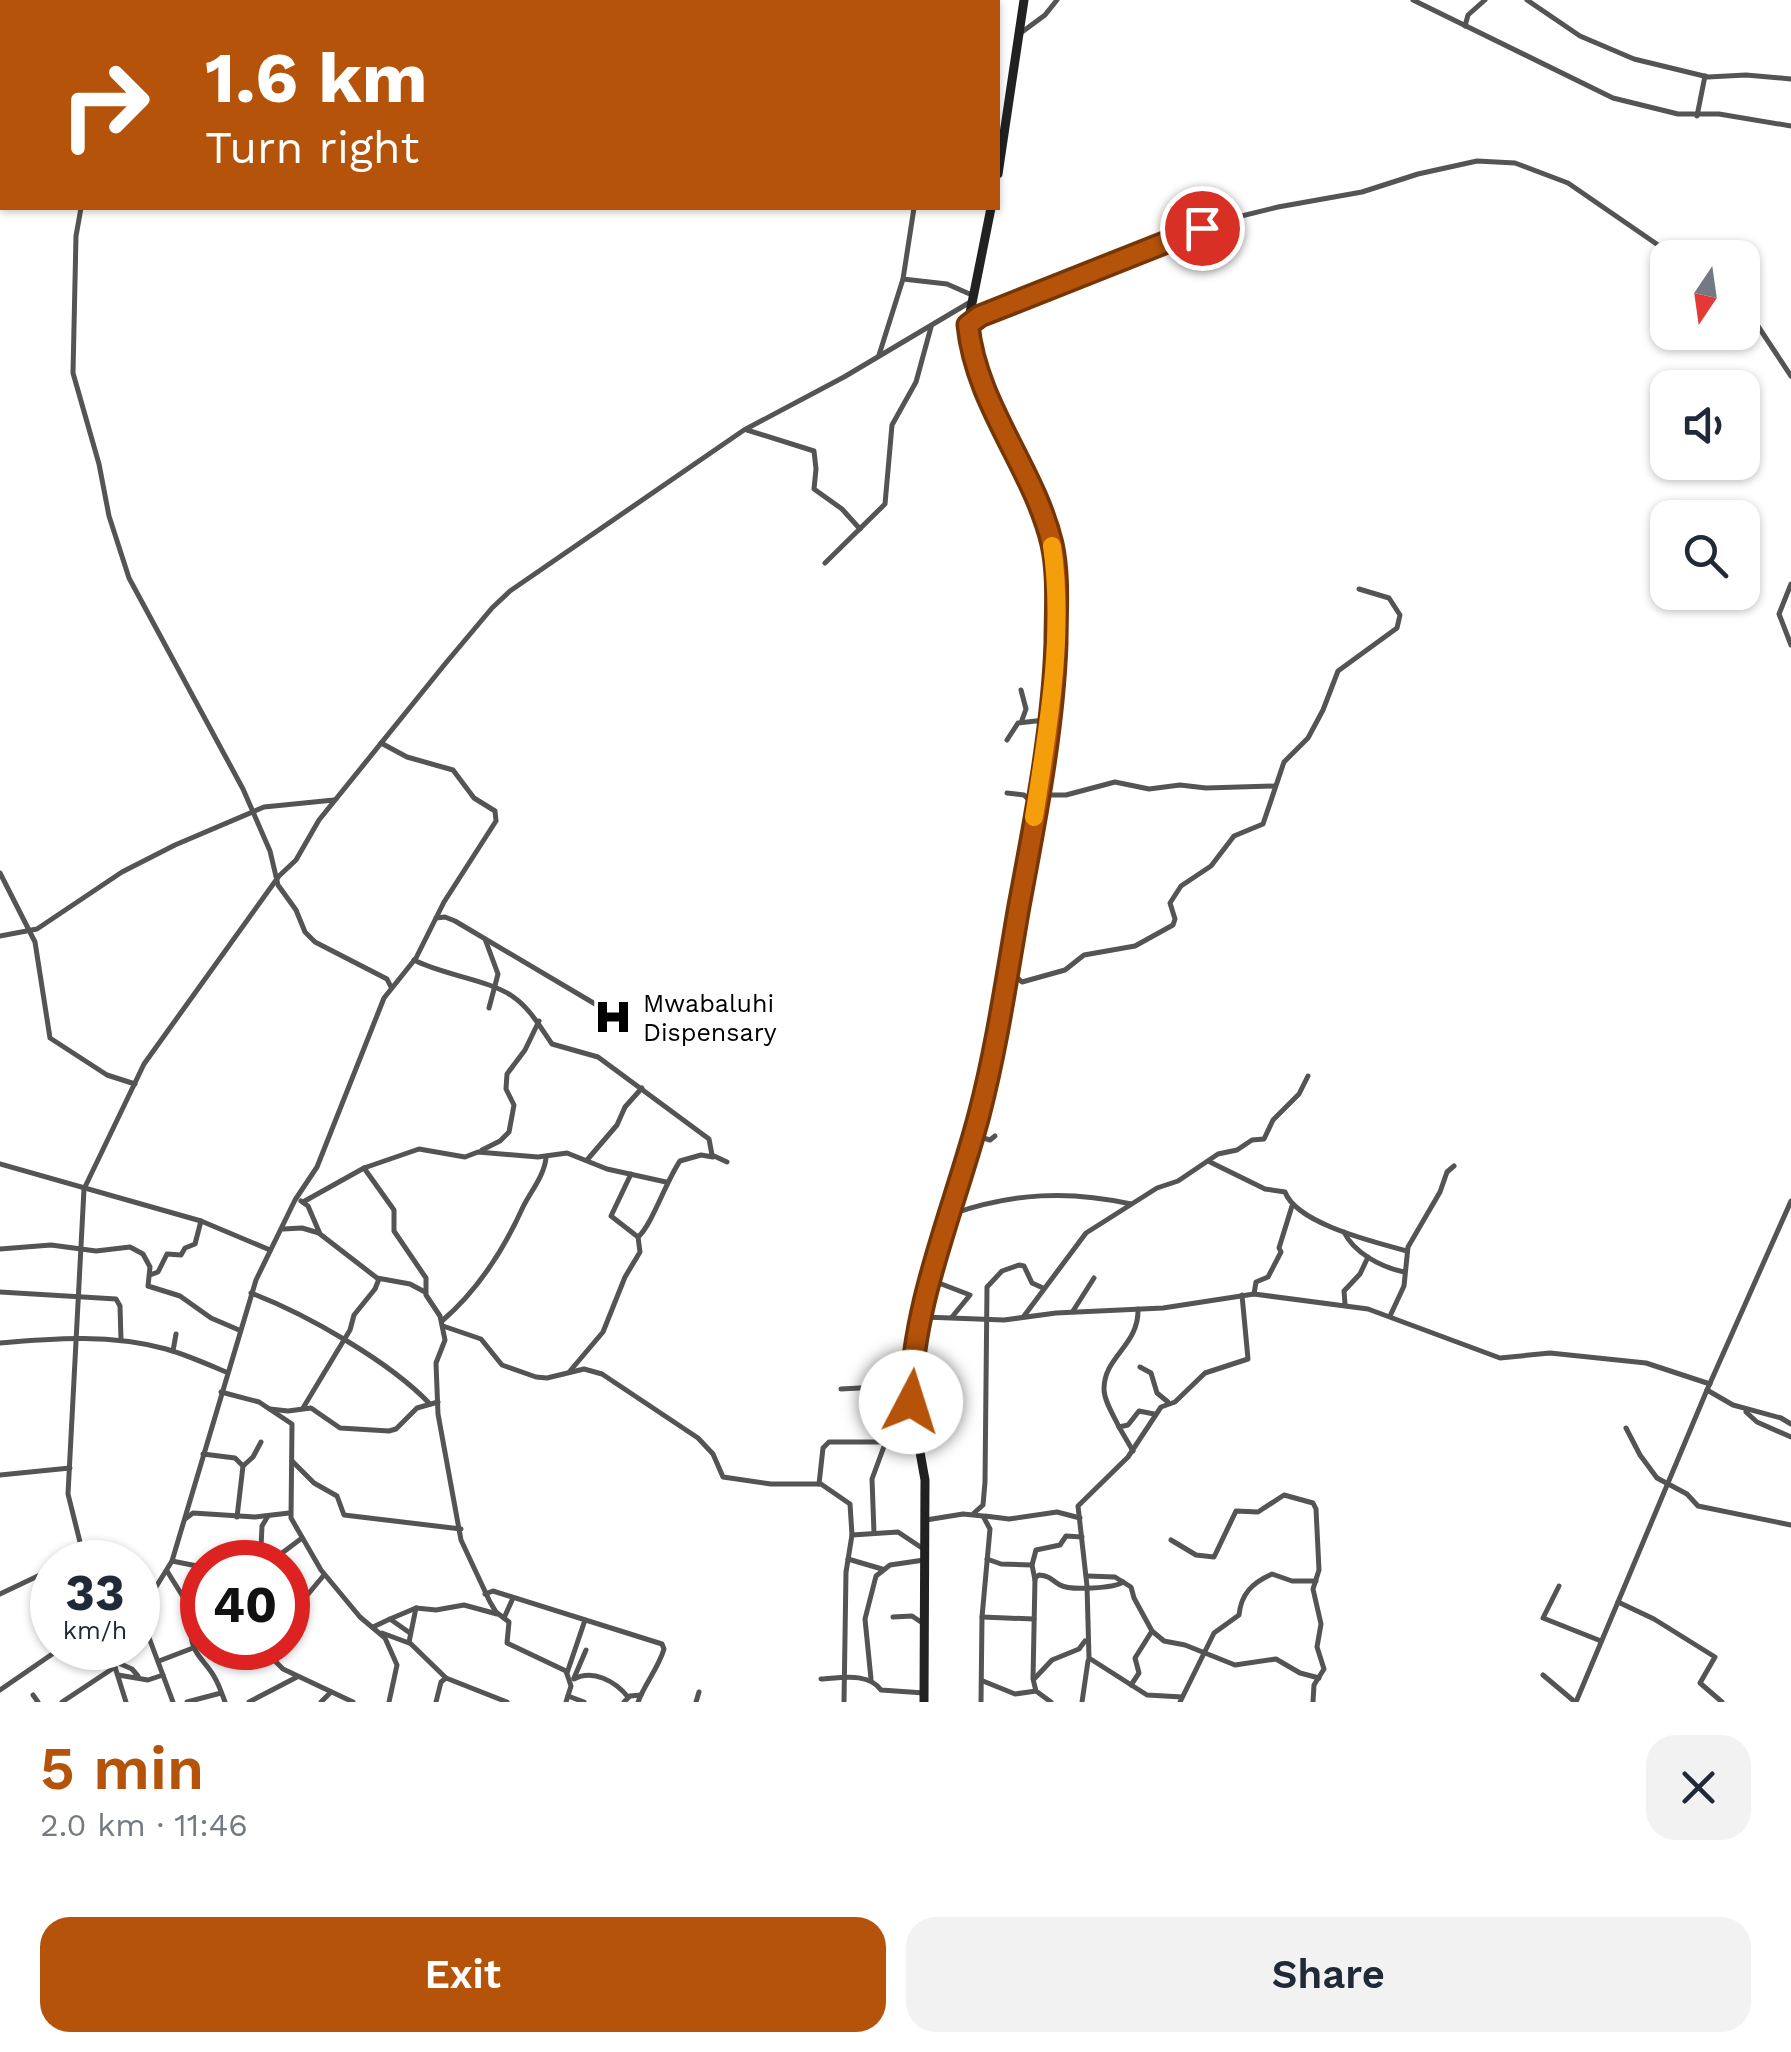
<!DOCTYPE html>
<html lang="en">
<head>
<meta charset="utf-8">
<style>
  :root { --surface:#fff; --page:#f2f2f3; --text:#1f2937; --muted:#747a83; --accent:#b45309 }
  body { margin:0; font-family:"Work Sans",sans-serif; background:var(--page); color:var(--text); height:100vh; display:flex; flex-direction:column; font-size:38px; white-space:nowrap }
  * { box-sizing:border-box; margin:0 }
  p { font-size:32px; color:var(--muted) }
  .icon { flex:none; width:55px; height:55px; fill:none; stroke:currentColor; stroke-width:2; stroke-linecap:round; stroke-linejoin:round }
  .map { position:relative; height:1702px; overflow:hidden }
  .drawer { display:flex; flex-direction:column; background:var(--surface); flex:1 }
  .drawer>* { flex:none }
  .banner { position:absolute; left:0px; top:0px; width:1000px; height:210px; box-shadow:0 2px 8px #0004; background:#b45309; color:#fff; overflow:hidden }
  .needle { width:65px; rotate:193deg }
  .buttons { position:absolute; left:1650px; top:240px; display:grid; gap:20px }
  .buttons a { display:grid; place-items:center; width:110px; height:110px; border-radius:20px; background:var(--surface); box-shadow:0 2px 8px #0004; font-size:50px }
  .speed { position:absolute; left:30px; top:1540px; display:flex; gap:20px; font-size:50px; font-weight:700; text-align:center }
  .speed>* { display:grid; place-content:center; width:130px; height:130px; border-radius:50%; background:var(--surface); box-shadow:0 2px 8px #0004; line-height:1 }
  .speed small { font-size:25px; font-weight:400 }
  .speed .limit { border:15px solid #d22; background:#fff; color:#111 }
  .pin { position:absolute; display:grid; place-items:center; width:85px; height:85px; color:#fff; margin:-42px; border:5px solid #fff; border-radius:50%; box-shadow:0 2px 10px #0007 }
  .me { position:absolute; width:110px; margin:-55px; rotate:5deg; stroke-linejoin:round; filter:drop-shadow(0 0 8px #0008) }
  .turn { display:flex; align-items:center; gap:35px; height:210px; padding:0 40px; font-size:45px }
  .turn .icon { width:130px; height:130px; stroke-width:2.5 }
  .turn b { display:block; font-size:70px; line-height:85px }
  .round { display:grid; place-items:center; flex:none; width:105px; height:105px; border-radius:30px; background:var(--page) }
  .summary { display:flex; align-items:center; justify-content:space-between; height:170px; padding:0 40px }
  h1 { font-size:60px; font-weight:600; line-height:75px; color:var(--accent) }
  .action { display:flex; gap:20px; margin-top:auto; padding:20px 40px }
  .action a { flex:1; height:115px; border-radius:30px; background:var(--accent); color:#fff; font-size:40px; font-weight:600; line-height:115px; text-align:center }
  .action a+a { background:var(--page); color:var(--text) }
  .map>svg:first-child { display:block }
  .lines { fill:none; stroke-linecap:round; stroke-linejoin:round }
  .street { stroke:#545454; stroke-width:5 }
  .secondary { stroke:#212121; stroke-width:9 }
  .route-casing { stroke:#753606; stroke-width:25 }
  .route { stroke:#b45309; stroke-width:18 }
  .slow { stroke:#f59e0b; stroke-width:18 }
  .labels { text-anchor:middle; stroke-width:8; stroke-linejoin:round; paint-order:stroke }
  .poi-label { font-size:25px; fill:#000; stroke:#fff; text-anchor:start }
</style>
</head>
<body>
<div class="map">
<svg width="1791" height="1702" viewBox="0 0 1791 1702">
  <rect width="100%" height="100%" fill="#fff"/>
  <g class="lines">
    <g class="street">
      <polyline points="776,0 779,2"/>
      <polyline points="1413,0 1613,98 1678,114 1719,114 1791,126"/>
      <polyline points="1527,0 1580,36 1634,59 1708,77 1746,75 1791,79"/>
      <polyline points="177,2 178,0"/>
      <polyline points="922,2 923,0"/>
      <polyline points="1465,26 1468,15 1485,0"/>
      <polyline points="1022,32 1045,15 1057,0"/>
      <polyline points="1697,116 1705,76"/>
      <polyline points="81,208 76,236 73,373 99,464 109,516 129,578 243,789 270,851 278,885 296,910 305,932 315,942 387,979 391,987"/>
      <polyline points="903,279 947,284 972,295"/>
      <polyline points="1742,302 1791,376"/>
      <polyline points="970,323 1163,241 1213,223 1278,207 1362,192 1418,174 1477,161 1515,163 1568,183 1677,258"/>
      <polyline points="879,355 903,279 914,208"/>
      <polyline points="747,430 814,451 816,469 814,489 842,509 860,529"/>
      <polyline points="825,563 885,504 892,425 916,382 931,327"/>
      <polyline points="1791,584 1779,614 1791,645"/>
      <polyline points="1021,690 1026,709 1022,720"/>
      <polyline points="1007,740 1018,723 1045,720"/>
      <polyline points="1007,793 1024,795 1034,805"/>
      <polyline points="1038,795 1066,795 1115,782 1149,789 1180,785 1206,788 1275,786"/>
      <polyline points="0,873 35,942 50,1038 107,1075 135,1084"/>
      <polyline points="436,918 445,917 455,921 607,1011"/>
      <polyline points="0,936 37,929 122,872 175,845 264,807 334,800"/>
      <polyline points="485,939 498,974 489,1008"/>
      <path d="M414,960C443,975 489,980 512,996C530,1008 540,1027 552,1044L598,1057L709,1139L712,1155L727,1162"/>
      <polyline points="1010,971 1022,982 1065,970 1084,955 1135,946 1173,925 1175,919 1170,903 1181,886 1211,866 1234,836 1263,824 1284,762 1308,738 1323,710 1338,671 1397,628 1400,615 1389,598 1359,589"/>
      <polyline points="973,1135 990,1140 995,1136"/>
      <polyline points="482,1150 500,1141 509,1132 514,1105 506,1089 507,1074 525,1050 539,1021"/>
      <polyline points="587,1160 617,1125 625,1107 642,1088"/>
      <path d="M1210,1162L1265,1189L1285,1192C1297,1224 1375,1242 1407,1251"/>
      <polyline points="0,1164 201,1221 270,1250"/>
      <polyline points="364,1168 394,1210 394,1231 426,1278 426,1295 440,1316 445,1340 436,1363 438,1414 461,1540 490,1602 496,1612 509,1622 507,1643 566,1671 571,1686 566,1702"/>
      <polyline points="301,1201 308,1206 320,1234 377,1278 410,1284 425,1292"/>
      <polyline points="303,1202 364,1168 419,1149 465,1157 478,1152 538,1157 567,1153 607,1169 666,1182"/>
      <path d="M952,1214C1013,1193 1068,1190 1131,1204"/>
      <polyline points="283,1229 302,1228 319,1233"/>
      <path d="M1344,1232C1354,1253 1381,1267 1404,1272"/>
      <path d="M638,1237C652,1225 666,1181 680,1161L701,1155L713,1157"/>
      <polyline points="0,1249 51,1245 96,1251 130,1247 143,1254 150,1267 148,1286 180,1296 211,1318 239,1330"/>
      <polyline points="150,1275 158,1272 167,1254 181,1255 185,1248 195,1244 201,1221"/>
      <polyline points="931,1280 970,1295 952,1317"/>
      <polyline points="0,1292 116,1299 120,1306 121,1340"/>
      <path d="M251,1293C306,1314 389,1361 430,1404"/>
      <polyline points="1254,1294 1256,1282 1268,1277 1281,1252 1279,1248 1292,1206"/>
      <polyline points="1345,1304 1344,1291 1360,1274 1368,1257"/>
      <polyline points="1073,1311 1094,1278"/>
      <polyline points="1024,1316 1086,1233 1157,1188 1178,1181 1218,1154 1237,1150 1252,1140 1264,1139 1273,1120 1299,1094 1308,1076"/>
      <polyline points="1390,1316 1404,1286 1408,1247 1440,1192 1447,1172 1454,1166"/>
      <polyline points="924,1317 1004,1320 1056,1313 1163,1308 1254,1294 1368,1309 1500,1358 1550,1353 1646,1363 1710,1384"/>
      <path d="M442,1321C477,1291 504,1249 523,1207C531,1191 544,1176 546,1158"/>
      <polyline points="443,1326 481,1339 502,1365 536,1377 547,1378 584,1369 602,1374 698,1438 713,1454 723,1477 771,1484 821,1484 850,1504 852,1535"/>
      <path d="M0,1343C55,1338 112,1334 166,1349C187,1355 207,1364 226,1372"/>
      <polyline points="173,1351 176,1334"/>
      <polyline points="1140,1367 1151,1373 1157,1393 1168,1402"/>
      <polyline points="570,1371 603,1332 625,1277 640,1252 638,1237 611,1216 631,1174"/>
      <polyline points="841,1389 879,1387 911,1391"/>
      <polyline points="1707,1390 1733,1405 1781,1418 1791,1424"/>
      <polyline points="221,1392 259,1402 292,1424 291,1518 321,1570 360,1617 385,1638 397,1665 389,1702"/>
      <polyline points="303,1408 350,1330 354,1315 375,1289 379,1279"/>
      <polyline points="270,1409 288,1411 311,1408 340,1428 389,1431 396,1429 417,1408 438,1402"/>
      <polyline points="1746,1412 1757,1422 1791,1437"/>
      <path d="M1119,1427C1114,1416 1104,1401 1104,1389C1104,1356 1139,1346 1138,1309"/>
      <polyline points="1626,1428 1640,1455 1657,1478 1687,1494 1698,1506 1791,1525"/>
      <polyline points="1133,1451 1119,1427 1128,1425 1139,1411 1154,1414"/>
      <polyline points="203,1454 235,1458 243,1466 237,1517"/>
      <polyline points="292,1461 314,1483 337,1496 344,1515 461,1529"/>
      <polyline points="243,1466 253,1457 261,1442"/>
      <polyline points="0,1475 70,1468"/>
      <polyline points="819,1484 823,1448 829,1442 900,1442 917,1447"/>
      <polyline points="974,1513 983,1505 985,1482 987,1287 1002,1271 1019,1265 1024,1266 1032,1283 1043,1288"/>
      <polyline points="985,1516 1009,1519 1057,1512 1080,1518"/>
      <polyline points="185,1519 193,1513 255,1517 289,1513"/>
      <polyline points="926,1520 963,1514 983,1516 990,1529 982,1617 981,1702"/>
      <polyline points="874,1533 872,1479 886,1441"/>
      <polyline points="1171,1540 1196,1555 1214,1557 1236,1511 1258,1512 1284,1495 1313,1503 1316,1509 1319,1570 1313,1589 1321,1624 1317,1647 1324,1669 1314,1685 1313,1702"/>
      <polyline points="848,1559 882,1569"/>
      <polyline points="987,1559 1001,1564 1032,1565"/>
      <polyline points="256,1560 261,1547 262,1526 268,1516"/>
      <polyline points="172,1561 202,1567"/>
      <polyline points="85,1562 68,1494 84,1189 144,1064 279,876 296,860 319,820 445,664 492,608 510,591 744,430 844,377 972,301"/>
      <polyline points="250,1562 259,1559 263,1562"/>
      <polyline points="270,1562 302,1538"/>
      <path d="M167,1571L200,1624L191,1635C193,1656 206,1661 215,1678C219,1685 222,1694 225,1702"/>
      <polyline points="1088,1576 1115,1577 1131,1587 1134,1598 1152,1631 1164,1641 1185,1645 1235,1665 1276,1659 1300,1673 1319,1678"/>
      <polyline points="1035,1580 1032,1565 1036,1550 1060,1545 1066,1536 1082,1537"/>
      <polyline points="1559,1586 1543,1618 1601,1641"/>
      <polyline points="0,1594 40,1575 52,1575"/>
      <path d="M485,1594L493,1591L662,1644L664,1649C658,1669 645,1683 638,1702"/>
      <polyline points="1618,1602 1654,1619 1715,1657 1700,1683 1722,1702"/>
      <polyline points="416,1608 409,1642 446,1678"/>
      <polyline points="288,1611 304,1599 324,1575"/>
      <polyline points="138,1616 172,1561 256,1280 295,1200 317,1167 384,998 416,958 444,902 496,821 495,811 474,798 453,770 407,757 381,743"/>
      <polyline points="893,1617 912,1616 924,1624"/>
      <polyline points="982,1617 1034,1619"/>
      <polyline points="504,1618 513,1598"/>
      <polyline points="390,1619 416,1608 436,1610 464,1605 497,1614"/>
      <polyline points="373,1627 390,1619 410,1633"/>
      <polyline points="138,1628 148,1635 173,1702"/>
      <polyline points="382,1633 409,1643"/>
      <polyline points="83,1648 86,1661"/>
      <polyline points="109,1648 126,1702"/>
      <polyline points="262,1648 283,1669 353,1702"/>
      <polyline points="111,1657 125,1648"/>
      <polyline points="114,1661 132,1669 138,1676"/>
      <polyline points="159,1661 193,1648"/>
      <polyline points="567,1673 585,1620"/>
      <polyline points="118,1675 148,1680 163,1675"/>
      <polyline points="1543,1675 1575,1702"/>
      <polyline points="574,1678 586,1650"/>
      <polyline points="1035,1678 1052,1660 1079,1649 1085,1641"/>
      <path d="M574,1679C593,1669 615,1681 628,1697"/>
      <path d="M821,1679C841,1678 868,1672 881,1690L924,1693"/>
      <polyline points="871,1679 865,1619 876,1576 890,1565 924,1560"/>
      <polyline points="983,1681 1015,1694 1036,1691"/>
      <polyline points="1131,1685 1139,1673 1135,1658 1152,1631"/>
      <polyline points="0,1690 61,1648"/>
      <polyline points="33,1695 38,1702"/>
      <polyline points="568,1696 584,1702"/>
      <polyline points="1182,1697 1147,1695 1089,1658 1087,1586 1078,1506 1128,1457 1161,1407 1175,1402 1205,1373 1248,1359 1242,1295"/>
      <polyline points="62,1702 115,1667"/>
      <polyline points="187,1702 221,1693"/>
      <polyline points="249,1702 297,1677"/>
      <polyline points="321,1702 331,1692"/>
      <polyline points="436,1702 441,1682 446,1678 507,1702"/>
      <polyline points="624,1702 630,1696 641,1695"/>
      <polyline points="696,1702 699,1692"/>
      <polyline points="844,1702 846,1572 852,1535 898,1532 925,1550"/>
      <path d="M1051,1702L1036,1691L1033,1679L1035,1578L1039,1575C1051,1576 1051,1580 1060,1585C1070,1591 1115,1588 1123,1582"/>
      <polyline points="1082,1702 1088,1661"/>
      <path d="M1180,1702L1214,1633L1239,1615C1241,1594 1252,1583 1272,1574L1292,1581H1316"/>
      <polyline points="1576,1702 1707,1390 1791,1201"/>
    </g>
    <g class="secondary">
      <polyline points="998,174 1024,0"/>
      <polyline points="924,1702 925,1480 911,1402 914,1360 927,1294 988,1076 1029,854 1056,645 1056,577 1052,546 1042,514 980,377 971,347 970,313 991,208"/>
    </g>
  </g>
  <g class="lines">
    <g class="route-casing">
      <path id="route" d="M911,1402C911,1306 955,1207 979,1115C997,1046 1007,975 1019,906C1035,820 1053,730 1056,643C1056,610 1059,576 1052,544C1034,468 976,405 968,325L980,316L1202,228"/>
    </g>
    <use href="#route" class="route"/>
    <path class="slow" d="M1034,817C1048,728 1065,635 1052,546"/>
  </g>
  <defs>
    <g id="hospital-bare" transform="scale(3)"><path d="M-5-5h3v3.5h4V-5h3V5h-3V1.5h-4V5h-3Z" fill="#000" stroke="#fff" stroke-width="2.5" paint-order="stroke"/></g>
  </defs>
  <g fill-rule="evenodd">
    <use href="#hospital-bare" x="613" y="1017"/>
  </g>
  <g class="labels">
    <g class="poi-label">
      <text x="643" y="1012">Mwabaluhi<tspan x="643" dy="29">Dispensary</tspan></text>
    </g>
  </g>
</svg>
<div class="buttons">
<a><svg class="needle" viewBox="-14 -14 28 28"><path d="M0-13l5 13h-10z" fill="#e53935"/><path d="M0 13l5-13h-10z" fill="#747a83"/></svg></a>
<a><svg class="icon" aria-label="sound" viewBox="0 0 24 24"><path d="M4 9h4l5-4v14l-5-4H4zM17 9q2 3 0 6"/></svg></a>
<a><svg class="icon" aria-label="search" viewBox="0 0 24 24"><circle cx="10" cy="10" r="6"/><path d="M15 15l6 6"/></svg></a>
</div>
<div class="speed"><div>33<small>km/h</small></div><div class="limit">40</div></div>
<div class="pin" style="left:1202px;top:228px;background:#d93025"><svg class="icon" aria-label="arrive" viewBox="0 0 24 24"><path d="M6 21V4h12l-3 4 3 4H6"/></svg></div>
<svg class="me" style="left:911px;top:1402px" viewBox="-20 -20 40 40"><circle r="19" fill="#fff"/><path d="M0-13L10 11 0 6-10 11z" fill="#b45309"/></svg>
<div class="banner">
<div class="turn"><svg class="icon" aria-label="right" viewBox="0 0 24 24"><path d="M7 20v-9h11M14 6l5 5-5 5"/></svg><div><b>1.6 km</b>Turn right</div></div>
</div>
</div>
<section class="drawer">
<div class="summary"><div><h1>5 min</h1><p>2.0 km · 11:46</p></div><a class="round"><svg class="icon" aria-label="close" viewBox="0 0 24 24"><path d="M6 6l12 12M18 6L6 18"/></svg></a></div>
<div class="action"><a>Exit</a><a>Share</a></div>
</section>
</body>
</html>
